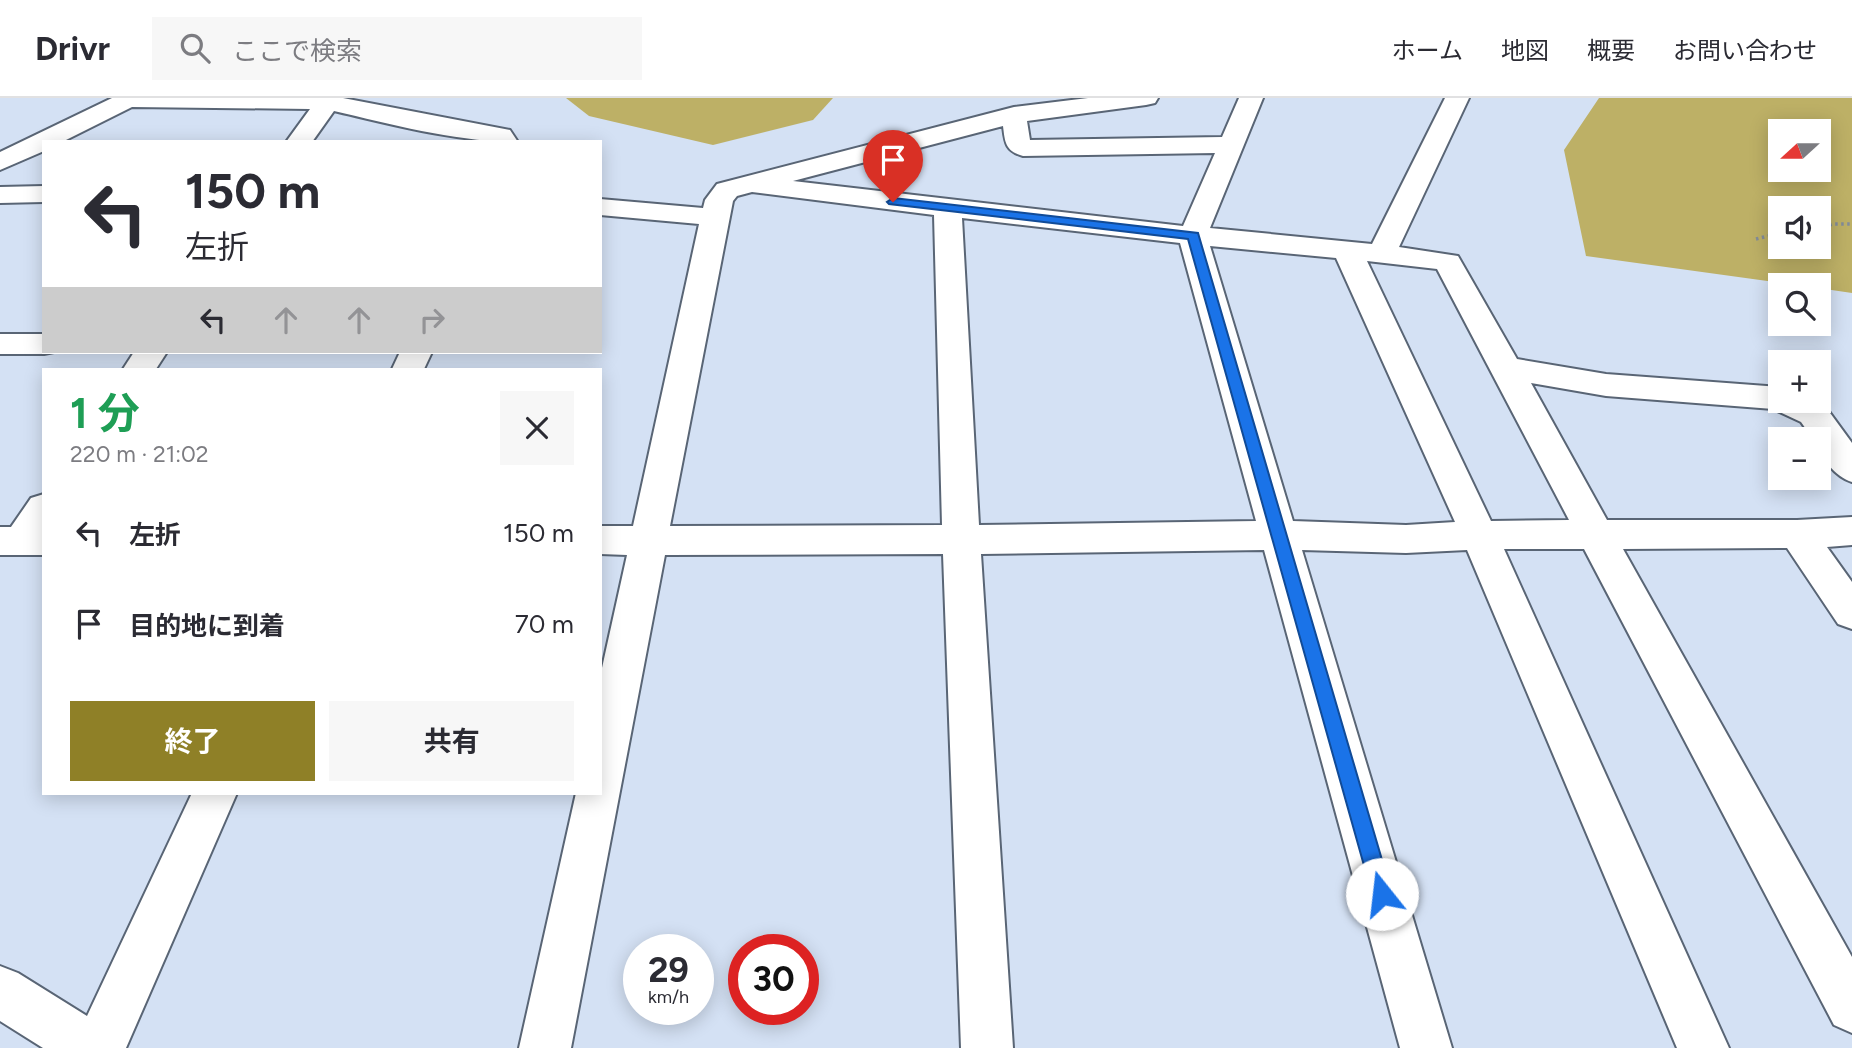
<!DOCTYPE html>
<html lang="ja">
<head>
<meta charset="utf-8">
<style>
  :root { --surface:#fff; --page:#f7f7f7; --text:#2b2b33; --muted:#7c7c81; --line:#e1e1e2; --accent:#8f8027 }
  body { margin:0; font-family:Figtree,"Noto Sans JP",sans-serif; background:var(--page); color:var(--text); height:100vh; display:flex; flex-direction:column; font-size:26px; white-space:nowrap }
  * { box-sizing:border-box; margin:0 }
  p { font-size:23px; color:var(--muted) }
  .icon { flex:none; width:38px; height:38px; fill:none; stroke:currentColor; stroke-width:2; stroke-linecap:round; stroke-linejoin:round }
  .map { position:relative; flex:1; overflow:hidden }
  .drawer { position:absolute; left:42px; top:270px; width:560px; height:427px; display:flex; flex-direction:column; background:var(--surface); border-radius:0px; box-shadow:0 4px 18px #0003 }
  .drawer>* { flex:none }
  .guide { position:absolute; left:42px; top:42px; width:560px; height:214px; border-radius:0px; box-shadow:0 4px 18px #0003; background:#fff; color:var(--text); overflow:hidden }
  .needle { width:46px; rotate:249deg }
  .controls { position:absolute; left:1768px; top:21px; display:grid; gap:14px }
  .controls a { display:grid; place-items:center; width:63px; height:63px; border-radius:0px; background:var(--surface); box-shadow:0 4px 18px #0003; font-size:35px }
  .speed { position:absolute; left:623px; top:836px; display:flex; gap:14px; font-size:35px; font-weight:700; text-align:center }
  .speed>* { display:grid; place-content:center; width:91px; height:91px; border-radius:50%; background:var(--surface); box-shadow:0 4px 18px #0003; line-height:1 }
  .speed small { font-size:18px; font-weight:400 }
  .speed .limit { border:10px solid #d22; background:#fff; color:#111 }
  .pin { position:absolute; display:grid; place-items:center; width:60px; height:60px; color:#fff; margin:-72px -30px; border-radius:50% 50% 50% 0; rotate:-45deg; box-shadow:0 0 7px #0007 }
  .pin .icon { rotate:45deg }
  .me { position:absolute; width:77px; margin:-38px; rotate:344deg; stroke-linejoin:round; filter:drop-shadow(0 0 5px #0008) }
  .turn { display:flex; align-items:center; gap:24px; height:147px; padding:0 28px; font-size:32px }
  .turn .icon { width:91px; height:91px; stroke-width:2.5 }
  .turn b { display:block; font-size:49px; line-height:60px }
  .lanes { display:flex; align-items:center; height:66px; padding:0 28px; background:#0003; justify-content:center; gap:35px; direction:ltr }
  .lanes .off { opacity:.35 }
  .round { display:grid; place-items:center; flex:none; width:74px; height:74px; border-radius:0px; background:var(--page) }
  .head { display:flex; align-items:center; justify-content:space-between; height:119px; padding:0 28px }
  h1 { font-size:42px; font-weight:700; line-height:52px; color:#1e9e55 }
  .action { display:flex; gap:14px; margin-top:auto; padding:14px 28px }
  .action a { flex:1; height:80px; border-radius:0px; background:var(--accent); color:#fff; font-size:28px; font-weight:700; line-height:80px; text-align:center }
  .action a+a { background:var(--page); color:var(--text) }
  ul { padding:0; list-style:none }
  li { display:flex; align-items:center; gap:21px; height:91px; padding:0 28px }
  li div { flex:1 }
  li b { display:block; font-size:26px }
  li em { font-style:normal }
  header { display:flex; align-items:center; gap:42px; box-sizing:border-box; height:98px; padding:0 35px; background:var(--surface); border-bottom:2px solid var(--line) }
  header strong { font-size:33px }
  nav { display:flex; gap:38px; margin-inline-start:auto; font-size:24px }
  .search { width:490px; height:63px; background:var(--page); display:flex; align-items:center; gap:18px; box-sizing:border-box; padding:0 24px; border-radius:0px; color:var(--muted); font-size:26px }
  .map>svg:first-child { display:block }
  .green { fill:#bdb066; fill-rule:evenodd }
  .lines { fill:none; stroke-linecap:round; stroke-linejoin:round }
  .minor-casing { stroke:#596575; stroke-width:4 }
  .path { stroke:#838c9a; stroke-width:3.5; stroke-dasharray:2.5 3.5; stroke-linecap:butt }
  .minor { fill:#fff; fill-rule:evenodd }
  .route { fill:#1a73e8; stroke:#114b97; stroke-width:2 }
</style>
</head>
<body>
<header>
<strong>Drivr</strong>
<div class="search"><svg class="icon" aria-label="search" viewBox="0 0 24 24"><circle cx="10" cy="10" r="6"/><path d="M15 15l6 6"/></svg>ここで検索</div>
<nav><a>ホーム</a><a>地図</a><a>概要</a><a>お問い合わせ</a></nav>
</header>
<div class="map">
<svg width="1852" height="950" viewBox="0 0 1852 950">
  <rect width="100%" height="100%" fill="#d4e1f4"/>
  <g class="green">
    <polygon points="566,0 833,0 813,22 713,47 589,18"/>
    <path d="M1599,0H1852V195L1818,190V187H1796L1586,158L1564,52ZM1780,33H1818V72H1780ZM1780,110H1818V149H1780Z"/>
  </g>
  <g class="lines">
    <g class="minor-casing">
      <g id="minor">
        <path d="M112,0H343L510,32L518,44C457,44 394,27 334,13L312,44H286L310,11L132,9L62,44H44V53L0,72V54Z"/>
        <path d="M1088,0H1158L1155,5L1146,7L1027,23L1030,42L1222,39L1239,0H1263L1210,130L1372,146L1445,0H1469L1399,149L1458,158L1517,261L1606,276L1780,289V303H1814L1825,308L1852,345V384C1836,379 1818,359 1818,341H1813L1801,324L1773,311L1606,298L1531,285L1607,422H1797L1852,419V447L1827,449L1852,484V531L1838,526L1787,450L1623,451L1852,859V935L1834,927L1584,451H1504L1729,950H1677L1467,452L1406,455L1302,452L1452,950H1400L1264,452L981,456L1013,950H961L943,456L665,457L571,950H519L576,695H600V579L627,457L600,456V428H633L699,126L600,117V101L703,110L705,102L717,86L1014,9ZM1003,28C1005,44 1005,53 1023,58L1215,55L1183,128L793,83ZM752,94L934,117L942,427L670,428L733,103L737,98ZM962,120L1180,145L1256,423L979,427ZM1210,148L1336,160L1455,424L1406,427L1293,423ZM1367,163L1437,171L1569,422L1491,423Z"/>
        <polygon points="44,88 44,104 0,105 0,89"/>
        <polygon points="0,236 44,236 44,254 54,254 44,256 0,256"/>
        <polygon points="134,254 167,254 156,271 123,271"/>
        <polygon points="400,254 432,254 424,271 392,271"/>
        <polygon points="44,396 44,457 0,457 0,429 11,429 31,400"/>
        <polygon points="192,695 237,695 126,950 43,950 0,923 0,868 18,875 87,918"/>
      </g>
    </g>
    <g class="path">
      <polyline points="1818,131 1833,126 1852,126"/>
      <polyline points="1756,141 1780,135"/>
    </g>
    <use href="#minor" class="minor"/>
  </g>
  <polygon class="route" points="893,100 1198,135 1392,796 1389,803 1382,806 1375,803 1372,796 1188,141 889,106 887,104"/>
</svg>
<div class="controls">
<a><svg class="needle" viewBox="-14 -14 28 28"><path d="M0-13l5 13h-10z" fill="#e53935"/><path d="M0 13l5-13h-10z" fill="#7c7c81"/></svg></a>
<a><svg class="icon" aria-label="sound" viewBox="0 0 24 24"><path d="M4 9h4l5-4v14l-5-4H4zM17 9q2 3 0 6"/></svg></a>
<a><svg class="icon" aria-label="search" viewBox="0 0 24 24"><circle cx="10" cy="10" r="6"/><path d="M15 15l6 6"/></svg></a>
<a>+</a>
<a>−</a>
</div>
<div class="speed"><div>29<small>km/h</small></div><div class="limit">30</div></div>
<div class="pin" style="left:893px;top:104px;background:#d93025"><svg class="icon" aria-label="arrive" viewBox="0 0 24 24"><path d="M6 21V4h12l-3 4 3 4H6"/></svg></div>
<svg class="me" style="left:1382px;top:796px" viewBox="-20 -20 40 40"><circle r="19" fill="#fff"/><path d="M0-13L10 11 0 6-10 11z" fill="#1a73e8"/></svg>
<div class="guide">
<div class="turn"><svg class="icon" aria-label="left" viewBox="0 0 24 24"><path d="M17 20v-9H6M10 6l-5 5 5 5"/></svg><div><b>150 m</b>左折</div></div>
<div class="lanes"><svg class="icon" aria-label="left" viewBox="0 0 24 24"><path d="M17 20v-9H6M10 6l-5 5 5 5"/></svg><svg class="icon off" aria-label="ahead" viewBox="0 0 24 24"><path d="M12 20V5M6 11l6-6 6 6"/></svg><svg class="icon off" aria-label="ahead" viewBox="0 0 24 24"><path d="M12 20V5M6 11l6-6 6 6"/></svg><svg class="icon off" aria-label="right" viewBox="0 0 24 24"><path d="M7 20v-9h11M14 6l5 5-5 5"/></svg></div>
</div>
<section class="drawer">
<div class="head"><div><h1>1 分</h1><p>220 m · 21:02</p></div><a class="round"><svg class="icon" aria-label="close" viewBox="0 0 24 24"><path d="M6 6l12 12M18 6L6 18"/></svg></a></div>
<ul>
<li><svg class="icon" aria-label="left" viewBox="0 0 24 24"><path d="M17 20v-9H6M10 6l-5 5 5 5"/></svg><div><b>左折</b></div><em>150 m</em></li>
<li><svg class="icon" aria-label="arrive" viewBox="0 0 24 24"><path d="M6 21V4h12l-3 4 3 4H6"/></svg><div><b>目的地に到着</b></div><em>70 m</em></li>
</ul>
<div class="action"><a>終了</a><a>共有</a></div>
</section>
</div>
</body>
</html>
